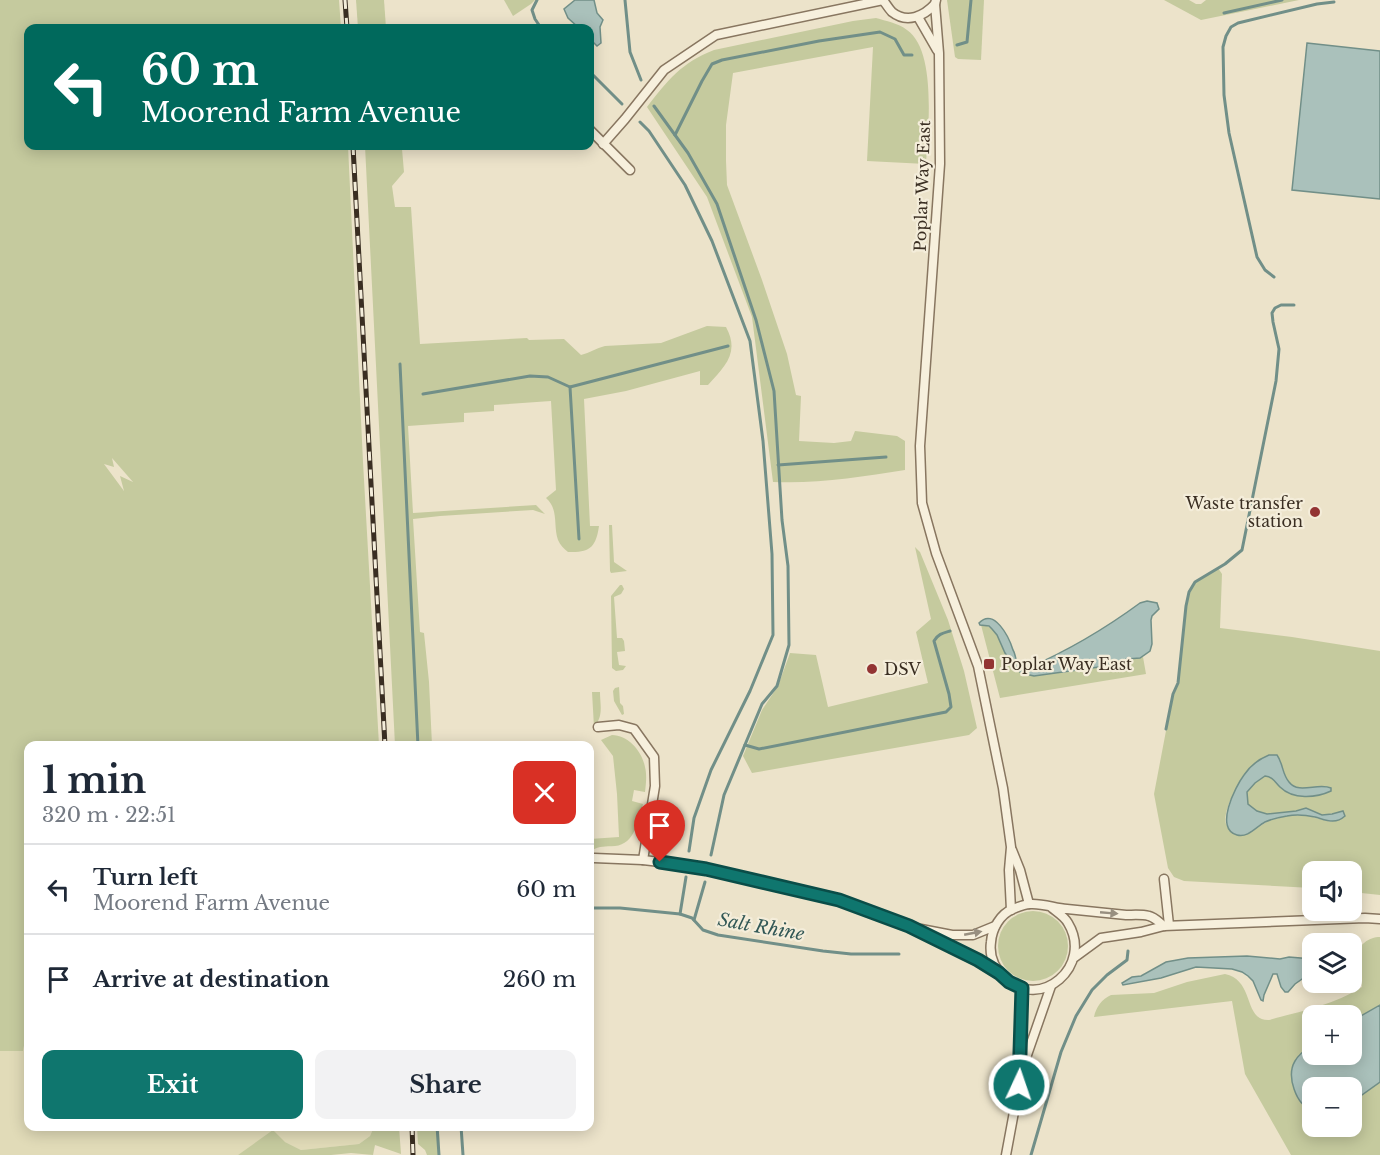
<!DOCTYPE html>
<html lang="en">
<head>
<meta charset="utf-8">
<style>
  :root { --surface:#fff; --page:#f2f2f3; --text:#1f2937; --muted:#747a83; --line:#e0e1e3; --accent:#0f766e }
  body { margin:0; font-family:"Libre Baskerville",serif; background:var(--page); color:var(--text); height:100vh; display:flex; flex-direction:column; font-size:22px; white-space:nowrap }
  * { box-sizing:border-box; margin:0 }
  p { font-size:20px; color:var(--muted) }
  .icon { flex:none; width:33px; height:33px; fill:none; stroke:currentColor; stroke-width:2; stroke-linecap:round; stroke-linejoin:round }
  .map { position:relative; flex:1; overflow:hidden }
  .sheet { position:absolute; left:24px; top:741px; width:570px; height:390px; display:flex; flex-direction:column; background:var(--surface); border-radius:12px; box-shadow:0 3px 15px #0003 }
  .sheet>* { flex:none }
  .guide { position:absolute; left:24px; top:24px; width:570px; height:126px; border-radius:12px; box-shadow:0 3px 15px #0003; background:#00695c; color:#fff; overflow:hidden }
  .fabs { position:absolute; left:1302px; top:861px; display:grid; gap:12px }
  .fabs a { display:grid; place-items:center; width:60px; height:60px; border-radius:12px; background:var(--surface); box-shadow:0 3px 15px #0003; font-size:30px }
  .pin { position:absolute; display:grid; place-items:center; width:51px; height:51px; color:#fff; margin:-62px -26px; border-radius:50% 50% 50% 0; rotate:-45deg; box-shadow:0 0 6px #0007 }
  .pin .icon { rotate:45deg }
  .me { position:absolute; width:66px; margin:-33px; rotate:3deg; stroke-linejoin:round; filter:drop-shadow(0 0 4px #0008) }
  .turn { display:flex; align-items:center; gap:21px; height:126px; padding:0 18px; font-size:27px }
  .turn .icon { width:78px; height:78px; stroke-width:2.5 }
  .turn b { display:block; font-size:42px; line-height:51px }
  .round { display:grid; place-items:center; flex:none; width:63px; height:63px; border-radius:12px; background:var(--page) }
  .summary { display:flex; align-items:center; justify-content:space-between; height:102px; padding:0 18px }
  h1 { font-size:36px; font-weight:700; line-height:45px }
  .button { display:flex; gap:12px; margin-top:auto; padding:12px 18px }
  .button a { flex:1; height:69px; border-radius:12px; background:var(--accent); color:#fff; font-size:24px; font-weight:700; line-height:69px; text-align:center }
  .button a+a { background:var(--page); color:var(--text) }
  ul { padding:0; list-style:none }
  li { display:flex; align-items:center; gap:18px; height:90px; padding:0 18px; border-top:2px solid var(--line) }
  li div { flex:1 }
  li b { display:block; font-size:22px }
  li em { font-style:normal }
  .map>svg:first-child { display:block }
  .farmland { fill:#e1dbb8 }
  .green { fill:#c5ca9e; fill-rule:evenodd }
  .water { fill:#aac1bb; stroke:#718f88; stroke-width:1.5 }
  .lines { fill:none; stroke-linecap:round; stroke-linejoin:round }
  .stream { stroke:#718f88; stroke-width:3 }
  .minor-casing { stroke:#887660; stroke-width:11 }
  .minor { stroke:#f7f0dd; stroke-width:8 }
  .rail-casing { stroke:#3a2e22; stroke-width:5 }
  .rail { stroke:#f4edda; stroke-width:3; stroke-dasharray:9; stroke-linecap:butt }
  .oneway { fill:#988f80 }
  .route-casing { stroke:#0a4d48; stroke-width:15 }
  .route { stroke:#0f766e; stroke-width:10 }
  .poi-dot { fill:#933433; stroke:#f4edda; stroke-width:2 }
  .labels { text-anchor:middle; stroke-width:4.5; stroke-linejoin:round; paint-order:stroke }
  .street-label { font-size:16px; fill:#3a2e22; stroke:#f4edda }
  .poi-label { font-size:16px; fill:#3a2e22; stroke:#f4edda; text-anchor:start }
  .water-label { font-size:18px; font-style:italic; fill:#325856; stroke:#f4edda }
</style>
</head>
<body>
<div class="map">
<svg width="1380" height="1155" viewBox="0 0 1380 1155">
  <rect width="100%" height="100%" fill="#ece3ca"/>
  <polygon class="farmland" points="28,1024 28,1126 374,1127 370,1136 359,1144 301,1150 285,1142 238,1155 0,1155 0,1051 23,1051"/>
  <g class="green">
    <path d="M0,0H339L341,28H28V146H348L363,462L379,745L28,746V1024L23,1051H0ZM112,458L133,482L120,476L124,491L104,464L114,467Z"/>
    <polygon points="356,0 384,0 386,28 358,28"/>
    <polygon points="504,0 535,0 531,4 513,16"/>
    <polygon points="947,0 984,0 981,60 958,59 955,57"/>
    <polygon points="1164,0 1189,0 1196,4 1201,4 1206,0 1299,0 1201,20"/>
    <path d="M876,18C886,21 898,23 907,30C937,51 928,130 926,164L867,161L873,47L733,73L726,125V161L727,185L762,280L787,354L796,395L801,396L799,441L834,443L851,441L855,431L897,436L905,441V470C861,477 817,484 773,482L752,317L707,197L647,107C668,80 681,63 714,50L853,21Z"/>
    <path d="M365,146H398L402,149L404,172L392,186L395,207H411L420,344L527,338L529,340L564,339L581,355C590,353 596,348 605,346L661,343L707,326L726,327C740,353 725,366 708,385H700V371L626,391L584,399L590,526H599C596,547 590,553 568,552C564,549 560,545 558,540C553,526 559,509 546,498L556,490L551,401L494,405V411L464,413V422L408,426L413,513L536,505L545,514L533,510L440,516L413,519L420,632L424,633L429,682L432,745H395Z"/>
    <polygon points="609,525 612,525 614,562 627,571 611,573 610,571"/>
    <polygon points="915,547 920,552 948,620 964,671 977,728 969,735 752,773 743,756 762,710 778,686 790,653 816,655 828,707 928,683 916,632 931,619"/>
    <path d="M1218,568L1222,574L1220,628L1292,637L1380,651V895L1352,892V872H1312V888L1184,881L1174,877L1168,868L1154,794L1173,694L1178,683C1181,663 1183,597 1194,584C1199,577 1211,573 1218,568ZM1269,755L1280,760C1290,793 1295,789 1326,786L1327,793C1311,797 1292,799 1280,787C1275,781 1273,777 1265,776L1255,783L1247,792L1248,804L1257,811L1267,814L1297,811L1306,808L1322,815L1342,812L1331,822L1309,816L1290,815L1268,821L1253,831L1232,832C1230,830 1227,827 1226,824C1222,810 1240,779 1250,769C1255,763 1262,758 1269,755Z"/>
    <polygon points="620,585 622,585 624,589 621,594 614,597 617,638 622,638 624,641 625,651 617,652 619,665 626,666 623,670 616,671 612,668 611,596"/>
    <path d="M981,625C1004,626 1000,659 1017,668C1038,680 1076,670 1099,667C1108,665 1116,661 1125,659C1131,658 1138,659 1143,657L1146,674L1000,698Z"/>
    <polygon points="619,687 620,703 623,706 624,714 622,715 614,701 613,691 615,688"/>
    <path d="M592,692H600C600,705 604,716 594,727Z"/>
    <path d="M612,735C628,735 642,751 645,767C647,775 646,784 645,792L634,790L632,801L643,804C638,821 635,844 615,846C604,847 601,845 591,851L590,864V839L619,837L617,794L613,756L601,740Z"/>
    <circle cx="1033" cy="946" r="35"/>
    <path d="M1380,937V1005L1352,1021V1016H1312V1045C1306,1049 1299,1055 1295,1061C1286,1075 1296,1105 1312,1110V1126H1352V1102L1380,1082V1155H1291L1245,1074L1232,1001L1094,1017C1096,1007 1102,999 1111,995L1154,993L1187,982L1225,974C1255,980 1243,1021 1269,1020C1301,1011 1334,1005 1362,987C1361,978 1357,967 1357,958C1357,945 1369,937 1380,937Z"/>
    <polygon points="374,1127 399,1127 401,1154 375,1145 373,1155 351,1153 331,1155 238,1155 273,1130 285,1142 301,1150 359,1144 370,1136"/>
    <polygon points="417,1127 439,1127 440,1155 427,1155 425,1150 418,1144"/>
  </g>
  <g class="water">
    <polygon points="575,0 594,0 597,13 603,20 600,27 601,43 597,46 590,39 590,28 579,28 568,18 564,9"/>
    <polygon points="1307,43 1380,51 1380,199 1292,190"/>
    <path d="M1147,601L1157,603L1159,609L1152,616L1151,620L1152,644L1150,651L1140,658L1127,659L1099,667L1034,676L1021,673L1016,668L1005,653L997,635L992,629L989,626L980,625L979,623C994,607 1009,637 1013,650C1015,653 1015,656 1016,659C1019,663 1024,666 1028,668C1067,651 1106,628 1140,603Z"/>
    <path d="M1269,755H1277C1283,763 1282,774 1289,782C1299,795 1318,782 1331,788V791C1316,798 1293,800 1280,787C1275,782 1273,777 1265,776L1255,783L1247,792L1248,804L1257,811L1267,814L1296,811L1306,808L1322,815L1332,814L1343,811L1345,816C1335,825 1326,820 1315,817C1306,815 1296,814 1287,816C1280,817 1272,819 1265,822C1256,827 1248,838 1237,835C1214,829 1235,787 1244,775C1250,766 1259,759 1269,755Z"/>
    <polygon points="1247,956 1280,959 1289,957 1312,959 1312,972 1295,984 1288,992 1285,992 1281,987 1277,974 1273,974 1264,995 1263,1001 1261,1000 1253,981 1248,976 1242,972 1232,969 1196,967 1161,978 1123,985 1122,983 1132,977 1141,976 1166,962 1188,958"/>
    <path d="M1380,1005V1082L1352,1102V1088H1312V1110C1296,1105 1286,1076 1295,1061C1299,1054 1306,1049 1312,1045V1054H1352V1021Z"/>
  </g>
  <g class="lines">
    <g class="stream">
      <polyline points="537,0 532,10 535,19 541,28"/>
      <polyline points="625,0 630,52 641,80"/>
      <polyline points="1224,13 1282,0"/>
      <polyline points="957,45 967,42 971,0"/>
      <polyline points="590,72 622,104"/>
      <polyline points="654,106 688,153 717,204 756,320 774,391 782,520 788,566 789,645 777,686 762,704 724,795 711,855"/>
      <polyline points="640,122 649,131 685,185 712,241 750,341 763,441 772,554 773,635 750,691 711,770 694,818 689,851"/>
      <polyline points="675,135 702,81 712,64 722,60 819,41 880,32 895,39 904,55 912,55"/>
      <polyline points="1274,277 1265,270 1257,257 1229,133 1224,95 1223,47 1226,36 1231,27 1238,23 1317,4 1334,2"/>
      <polyline points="400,364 418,746"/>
      <polyline points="570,387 579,539"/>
      <polyline points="423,394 530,376 548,377 570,387 728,346"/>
      <polyline points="778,465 886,457"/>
      <polyline points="1166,729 1173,694 1178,683 1186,606 1189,592 1195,582 1225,564 1242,550 1276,381 1279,349 1273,322 1272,313 1275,308 1281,305 1294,305"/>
      <path d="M745,745L759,749L946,712L951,707L949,694L934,641C938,634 943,633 950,631"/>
      <polyline points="590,908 620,908 680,914 692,918 703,930 718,935 823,951 851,954 899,954"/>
      <polyline points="680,914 686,877"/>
      <polyline points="694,920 705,882"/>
      <polyline points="437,1126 439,1155"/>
      <polyline points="461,1126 463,1155"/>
      <polyline points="1031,1155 1061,1052 1076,1016 1092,990 1107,975 1127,960 1128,951"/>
    </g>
    <g class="minor-casing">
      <g id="minor">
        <path d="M883,0C886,4 889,9 892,12C907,24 924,16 935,4"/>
        <polyline points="936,0 935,4 939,53 940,164 920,446 922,503 936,553 978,666 1003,788 1011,847 1009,870 1011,910"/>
        <polyline points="918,17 937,50"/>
        <polyline points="590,130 630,170"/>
        <polyline points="603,144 625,119 664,70 716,35 883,0"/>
        <polyline points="598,727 619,725 634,729 654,757 655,786 643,860"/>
        <polyline points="1012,850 1020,870 1029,904"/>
        <polyline points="594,858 643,860 677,864 753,879 839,900 909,926 978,960 999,973"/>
        <polyline points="1164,879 1169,925"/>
        <path d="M1052,908C1057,912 1065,917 1068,923C1094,966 1040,1012 1005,978C994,968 989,956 991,942C992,929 1000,914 1013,909C1018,907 1025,904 1030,904C1042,903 1055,908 1067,909C1086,911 1106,913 1126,915C1133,915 1141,914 1149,916C1154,917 1159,922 1164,926"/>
        <polyline points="921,929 952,935 973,935 995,926"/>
        <polyline points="1075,957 1101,938 1141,932 1164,926 1365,918 1380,919"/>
        <polyline points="1020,1069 1022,988"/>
        <polyline points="1006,1155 1019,1085 1027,1055 1051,986"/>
      </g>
    </g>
    <use href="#minor" class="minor"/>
    <g class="rail-casing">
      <g id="rail">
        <polyline points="345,0 347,28"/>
        <polyline points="353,146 385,746"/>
        <polyline points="412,1126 413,1155"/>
      </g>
    </g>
    <use href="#rail" class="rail"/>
  </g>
  <defs><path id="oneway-solid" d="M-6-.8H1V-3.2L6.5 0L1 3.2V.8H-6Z" transform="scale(1.5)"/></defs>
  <g class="oneway">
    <use href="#oneway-solid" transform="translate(1109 913) rotate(5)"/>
    <use href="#oneway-solid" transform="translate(973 933) rotate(-11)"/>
  </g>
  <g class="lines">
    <g class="route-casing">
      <polyline id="route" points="660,862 706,869 839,900 909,926 978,960 999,973 1009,982 1022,988 1019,1085"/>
    </g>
    <use href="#route" class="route"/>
  </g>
  <g class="poi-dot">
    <circle cx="1315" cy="512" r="6"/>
    <rect x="983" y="658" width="12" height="12" rx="3"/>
    <circle cx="872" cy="669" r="6"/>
  </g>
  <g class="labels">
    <g class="street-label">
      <text transform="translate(922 186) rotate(-88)" y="6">Poplar Way East</text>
    </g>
    <g class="poi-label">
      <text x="1303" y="509" text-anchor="end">Waste transfer<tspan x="1303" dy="18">station</tspan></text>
      <text x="1001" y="670">Poplar Way East</text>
      <text x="884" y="675">DSV</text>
    </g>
    <g class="water-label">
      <text transform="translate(761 927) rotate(10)" y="6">Salt Rhine</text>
    </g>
  </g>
</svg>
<div class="fabs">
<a><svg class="icon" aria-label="sound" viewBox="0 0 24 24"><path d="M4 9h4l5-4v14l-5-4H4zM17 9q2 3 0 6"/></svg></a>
<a><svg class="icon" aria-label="layers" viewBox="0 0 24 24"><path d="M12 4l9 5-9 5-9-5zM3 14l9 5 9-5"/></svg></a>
<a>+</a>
<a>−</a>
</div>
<div class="pin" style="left:660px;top:862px;background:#d93025"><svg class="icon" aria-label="arrive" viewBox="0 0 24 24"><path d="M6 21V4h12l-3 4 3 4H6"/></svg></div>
<svg class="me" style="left:1019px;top:1085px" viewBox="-20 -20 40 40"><circle r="17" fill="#0f766e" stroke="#fff" stroke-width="3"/><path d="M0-11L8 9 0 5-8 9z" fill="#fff"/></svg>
<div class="guide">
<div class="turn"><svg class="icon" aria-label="left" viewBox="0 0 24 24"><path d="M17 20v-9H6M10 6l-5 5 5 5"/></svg><div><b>60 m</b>Moorend Farm Avenue</div></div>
</div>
<section class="sheet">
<div class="summary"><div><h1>1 min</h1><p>320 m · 22:51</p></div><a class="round" style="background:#d93025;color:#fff"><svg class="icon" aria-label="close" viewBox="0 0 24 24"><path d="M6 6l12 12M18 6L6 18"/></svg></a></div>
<ul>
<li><svg class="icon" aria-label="left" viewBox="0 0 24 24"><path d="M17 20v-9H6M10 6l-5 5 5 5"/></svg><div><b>Turn left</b><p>Moorend Farm Avenue</p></div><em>60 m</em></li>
<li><svg class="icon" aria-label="arrive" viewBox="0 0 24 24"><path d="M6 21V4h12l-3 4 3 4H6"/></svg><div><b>Arrive at destination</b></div><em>260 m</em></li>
</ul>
<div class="button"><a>Exit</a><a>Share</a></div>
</section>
</div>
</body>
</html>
